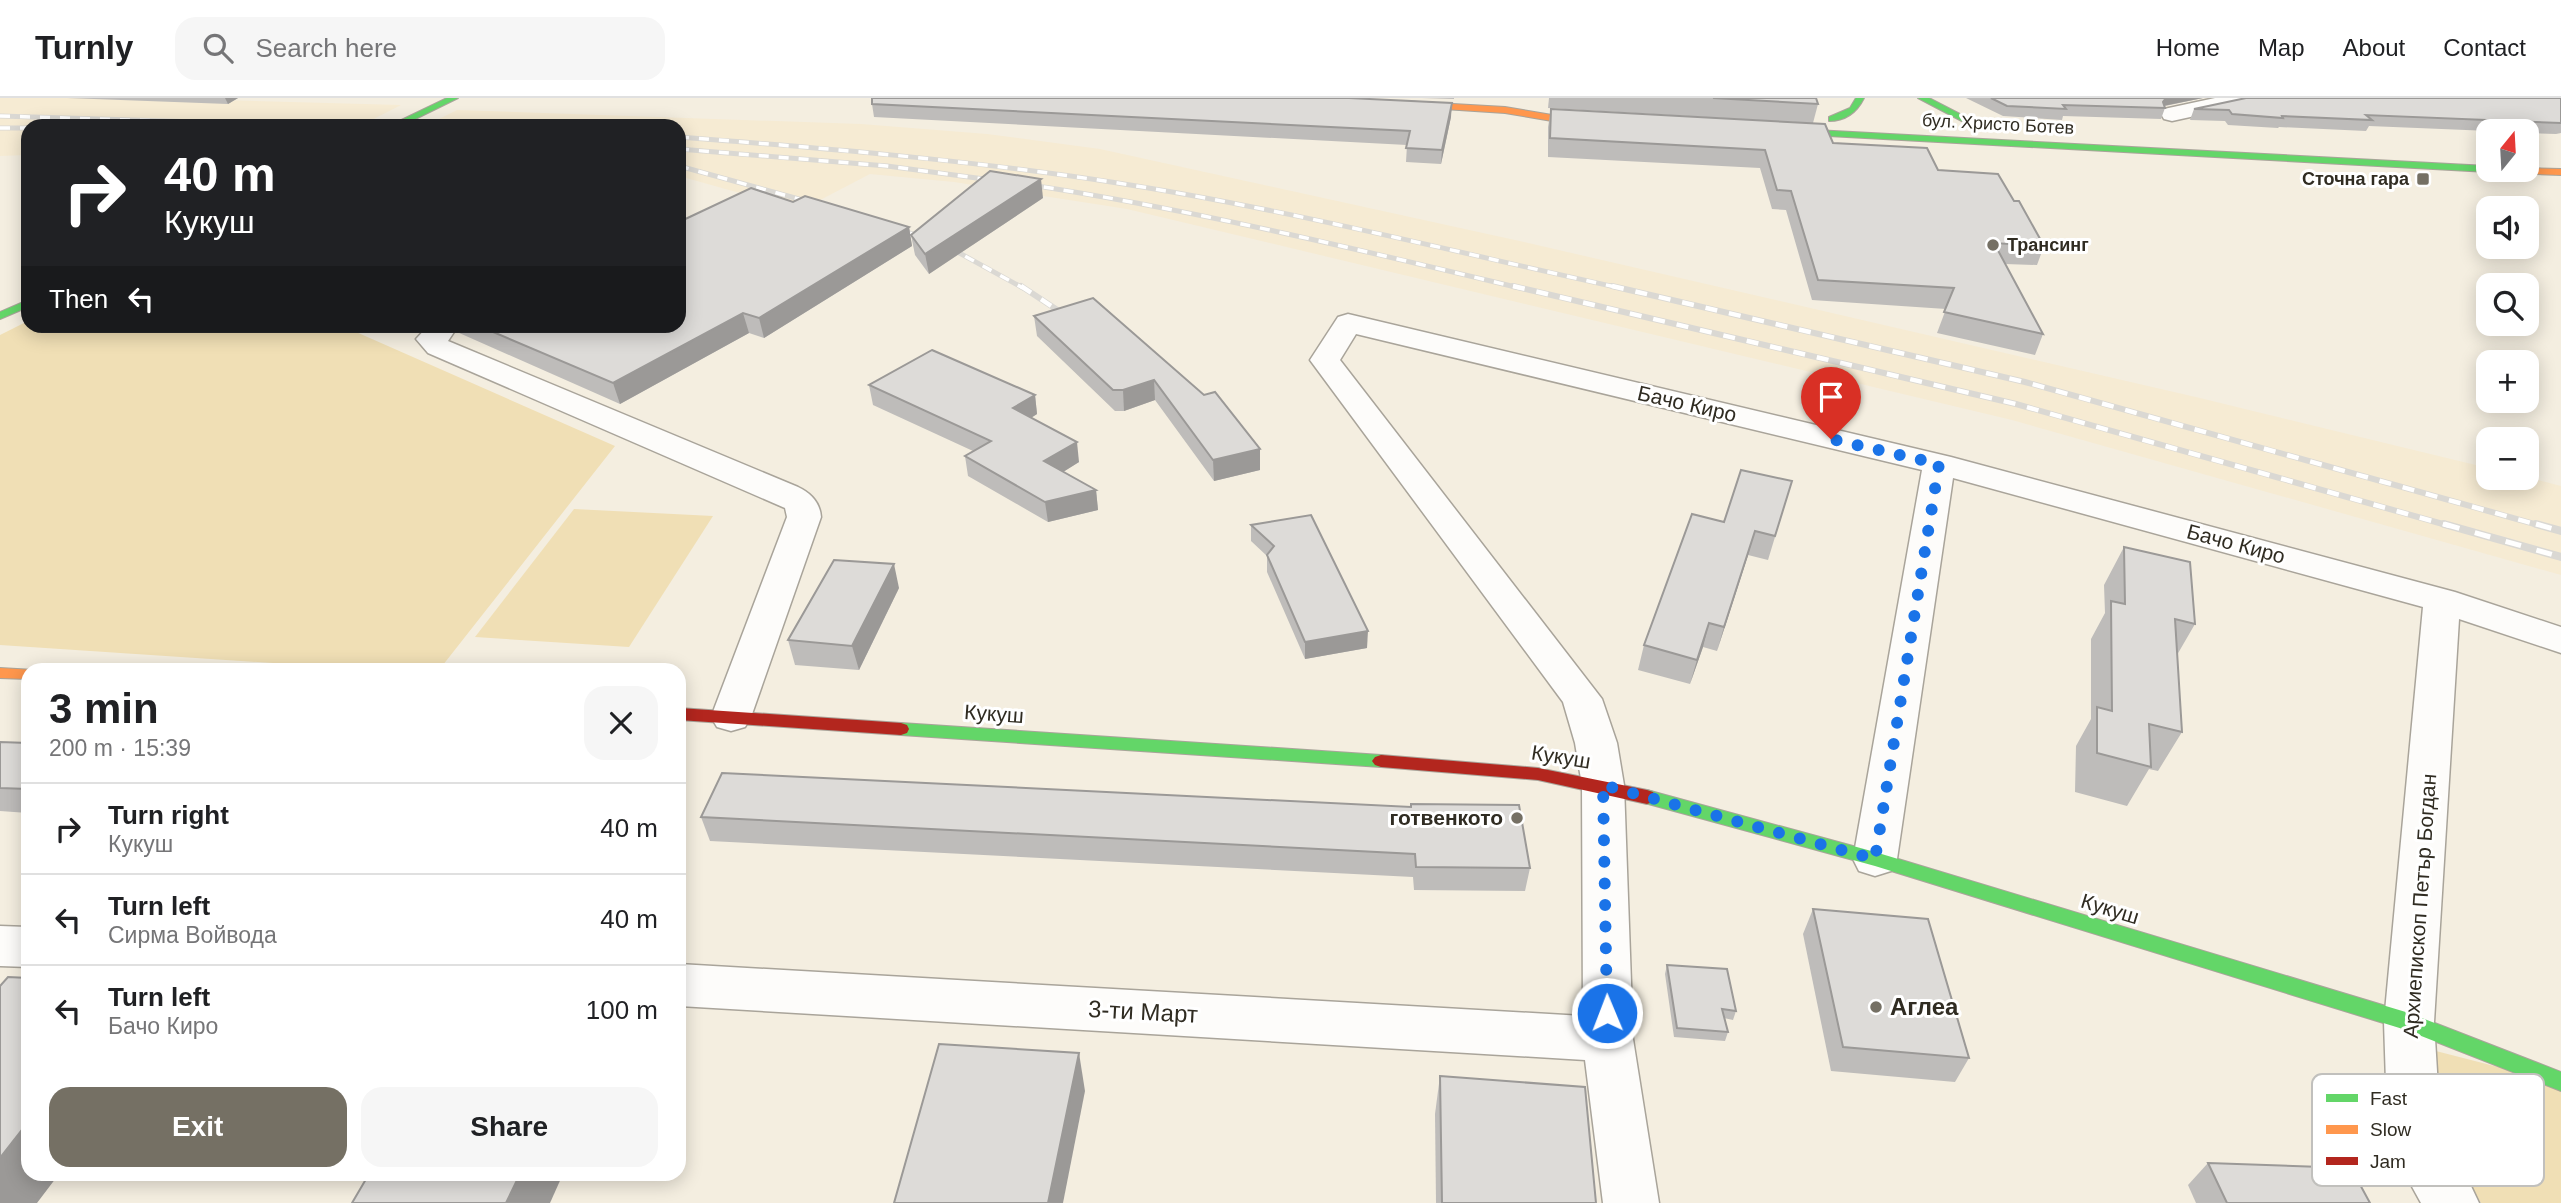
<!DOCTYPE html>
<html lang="en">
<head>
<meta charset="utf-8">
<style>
  :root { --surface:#fff; --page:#f6f6f6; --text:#202124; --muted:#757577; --line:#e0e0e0; --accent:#757064 }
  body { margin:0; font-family:Helvetica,sans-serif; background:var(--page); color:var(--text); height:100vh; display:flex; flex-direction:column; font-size:26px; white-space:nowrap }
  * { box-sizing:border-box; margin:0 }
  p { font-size:23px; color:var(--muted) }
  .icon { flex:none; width:38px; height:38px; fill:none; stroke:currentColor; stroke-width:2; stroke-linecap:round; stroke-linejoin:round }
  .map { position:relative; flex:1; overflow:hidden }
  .panel { position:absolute; left:21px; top:565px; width:665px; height:518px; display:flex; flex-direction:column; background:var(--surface); border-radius:21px; box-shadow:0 4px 18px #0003 }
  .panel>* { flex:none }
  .hud { position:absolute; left:21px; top:21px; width:665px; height:214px; border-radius:21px; box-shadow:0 4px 18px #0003; background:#202124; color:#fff; overflow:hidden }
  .needle { width:46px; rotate:18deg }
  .controls { position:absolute; left:2476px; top:21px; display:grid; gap:14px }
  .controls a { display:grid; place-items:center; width:63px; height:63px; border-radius:14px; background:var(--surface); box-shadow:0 4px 18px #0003; font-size:35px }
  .pin { position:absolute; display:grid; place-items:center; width:60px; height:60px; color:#fff; margin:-72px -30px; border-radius:50% 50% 50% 0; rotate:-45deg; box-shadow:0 0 7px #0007 }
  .pin .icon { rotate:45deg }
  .me { position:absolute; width:77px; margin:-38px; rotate:359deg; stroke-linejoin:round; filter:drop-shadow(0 0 5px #0008) }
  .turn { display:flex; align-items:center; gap:24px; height:147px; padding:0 28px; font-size:32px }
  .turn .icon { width:91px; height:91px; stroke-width:2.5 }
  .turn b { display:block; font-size:49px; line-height:60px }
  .then { display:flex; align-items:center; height:66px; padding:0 28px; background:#0003; gap:14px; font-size:26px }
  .round { display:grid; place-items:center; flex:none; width:74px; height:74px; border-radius:21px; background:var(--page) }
  .overview { display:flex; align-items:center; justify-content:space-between; height:119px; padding:0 28px }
  h1 { font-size:42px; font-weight:700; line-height:52px }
  .action { display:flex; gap:14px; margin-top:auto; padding:14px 28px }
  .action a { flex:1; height:80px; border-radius:21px; background:var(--accent); color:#fff; font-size:28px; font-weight:700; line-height:80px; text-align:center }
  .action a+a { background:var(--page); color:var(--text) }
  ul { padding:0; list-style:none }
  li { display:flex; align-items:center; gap:21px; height:91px; padding:0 28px; border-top:2px solid var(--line) }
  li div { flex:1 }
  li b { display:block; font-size:26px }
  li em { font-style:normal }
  header { display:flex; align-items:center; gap:42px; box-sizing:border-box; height:98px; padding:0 35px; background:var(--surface); border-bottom:2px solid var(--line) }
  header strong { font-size:33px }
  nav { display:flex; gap:38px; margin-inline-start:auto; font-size:24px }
  .search { width:490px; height:63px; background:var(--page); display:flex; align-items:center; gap:18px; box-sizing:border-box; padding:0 24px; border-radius:21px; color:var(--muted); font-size:26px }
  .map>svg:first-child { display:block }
  .built { fill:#f6ebd3 }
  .green { fill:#f0dfb5 }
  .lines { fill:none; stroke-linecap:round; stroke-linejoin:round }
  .street-casing { stroke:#a9a49a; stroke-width:3 }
  .fast-casing { stroke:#a9a49a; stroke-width:2 }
  .slow-casing { stroke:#a9a49a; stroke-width:2 }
  .jam-casing { stroke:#a9a49a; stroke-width:2 }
  .street { fill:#fdfcfa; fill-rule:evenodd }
  .fast { fill:#63d668; fill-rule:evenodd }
  .slow { fill:#ff974d; fill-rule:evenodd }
  .jam { fill:#b3261e; fill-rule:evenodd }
  .rail-far2-casing { stroke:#dad8d3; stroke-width:5 }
  .rail-far1-casing { stroke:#dad8d3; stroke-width:6 }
  .rail-casing { stroke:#dad8d3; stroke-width:8 }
  .rail-far2 { stroke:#fff; stroke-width:3.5; stroke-dasharray:10; stroke-linecap:butt }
  .rail-far1 { stroke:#fff; stroke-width:4.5; stroke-dasharray:12; stroke-linecap:butt }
  .rail { stroke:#fff; stroke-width:5; stroke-dasharray:16; stroke-linecap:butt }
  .wall { fill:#bebcba }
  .shaded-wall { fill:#9b9997 }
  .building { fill:#dddbd8; stroke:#9b9997; stroke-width:2 }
  .route { stroke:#1a73e8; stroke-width:12; stroke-dasharray:0 21.6 }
  .poi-dot { fill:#757064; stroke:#fff; stroke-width:2.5 }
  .labels { text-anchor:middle; stroke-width:6; stroke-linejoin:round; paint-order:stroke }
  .far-street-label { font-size:18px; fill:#302c22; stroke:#fff }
  .far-poi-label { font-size:18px; font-weight:bold; fill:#302c22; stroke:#fff; text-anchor:end }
  .street-label { font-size:21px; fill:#302c22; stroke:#fff }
  .poi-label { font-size:21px; font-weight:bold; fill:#302c22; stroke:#fff; text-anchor:end }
  .near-poi-label { font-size:24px; font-weight:bold; fill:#302c22; stroke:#fff; text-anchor:start }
  .near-street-label { font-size:24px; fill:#302c22; stroke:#fff }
  .key { fill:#fff; stroke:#c1c0bd; stroke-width:2 }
  .key-label { font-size:19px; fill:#302c22 }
</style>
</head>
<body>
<header>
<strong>Turnly</strong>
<div class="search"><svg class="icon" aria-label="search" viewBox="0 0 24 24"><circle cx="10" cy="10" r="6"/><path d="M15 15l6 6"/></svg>Search here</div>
<nav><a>Home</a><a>Map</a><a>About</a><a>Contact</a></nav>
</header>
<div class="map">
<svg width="2561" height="1105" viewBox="0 0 2561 1105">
  <rect width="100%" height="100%" fill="#f4eee0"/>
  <g class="built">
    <polygon points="0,0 149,0 401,7 360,28 28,28 28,57 0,58"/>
    <polygon points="457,12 861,26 987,36 1100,51 1524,144 2200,300 2488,370 2488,380 2527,379 2561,388 2561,477 2012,322 1127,111 954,84 870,76 801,112 679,78 679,28 425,28"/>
  </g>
  <g class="green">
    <polygon points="28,223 28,228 302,228 347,230 615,348 439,572 379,572 0,547 0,237"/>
    <polygon points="574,411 713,418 629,549 475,539"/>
    <polygon points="2432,952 2561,985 2561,1105 2481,1105 2407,986"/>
  </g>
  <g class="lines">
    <g class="street-casing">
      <g id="street">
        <polygon points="2215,0 2257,0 2254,5 2172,23 2164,21 2161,16 2164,11"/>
        <polygon points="1348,216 1951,359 2455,494 2561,529 2561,555 2459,521 2434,924 2441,1039 2470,1086 2479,1105 2421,1105 2388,1045 2384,924 2423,509 1953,380 1897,761 1891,773 1875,778 1859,773 1853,761 1922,372 1356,236 1340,262 1602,601 1617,645 1624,687 1633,941 1659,1105 1603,1105 1585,962 679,908 679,866 1583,918 1582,687 1575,645 1563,604 1310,262 1338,219"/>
        <path d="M428,228H458L448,243L798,389C811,395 820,405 821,419L751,619L745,629L731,633L717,629L711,619L787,419L785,410L428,255L416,241Z"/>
        <polygon points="0,828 28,829 28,869 0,868"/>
      </g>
    </g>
    <g class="fast-casing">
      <g id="fast">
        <polygon points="447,0 458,0 401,28 389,28"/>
        <path d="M1856,0H1864C1857,14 1845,23 1829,23V19L1850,10Z"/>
        <polygon points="1918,0 1929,0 1985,29 1977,31"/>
        <polygon points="1777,30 2488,68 2488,72 2492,72 2488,74 1774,35 1772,33"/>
        <polygon points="28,202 28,209 0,221 0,214"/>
        <polygon points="901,625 1381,657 1387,659 1390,663 1387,667 1381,669 901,637 895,635 893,631 895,627"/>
        <polygon points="1647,692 1875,754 2409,915 2561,974 2561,993 2406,932 1875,768 1641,704 1638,699 1641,694"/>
      </g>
    </g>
    <g class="slow-casing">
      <g id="slow">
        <polygon points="1401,3 1505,9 1552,17 1602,20 1607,23 1602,26 1552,23 1505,15 1398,8 1398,4"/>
        <polygon points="2527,70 2561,71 2561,77 2509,75 2504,72 2527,72"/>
        <polygon points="0,570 34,572 28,572 28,581 0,580"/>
      </g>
    </g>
    <g class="jam-casing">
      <g id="jam">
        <polygon points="679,610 901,625 907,627 909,631 907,635 901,637 679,622"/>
        <polygon points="1381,657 1538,670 1647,692 1653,694 1656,699 1653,704 1647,706 1538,682 1381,669 1375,667 1372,663 1375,659"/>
      </g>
    </g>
    <use href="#street" class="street"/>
    <use href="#fast" class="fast"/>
    <use href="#slow" class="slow"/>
    <use href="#jam" class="jam"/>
    <g class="rail-far2-casing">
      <g id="rail-far2">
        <polyline points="0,18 328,28"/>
        <polyline points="0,30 28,30"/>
        <path d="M679,39C824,50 968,62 1111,84C1282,110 1451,153 1620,190"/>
        <polyline points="679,51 887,68 999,83"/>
        <polyline points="679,68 817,106"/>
        <path d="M1024,86C1191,111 1356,151 1520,190"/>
        <polyline points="891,129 943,146 1023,190"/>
      </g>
    </g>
    <g class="rail-far1-casing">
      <g id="rail-far1">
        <polyline points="1021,188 1068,219"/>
        <polyline points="1513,188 2016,306 2450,428"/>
        <polyline points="1612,188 2025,284 2542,428"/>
      </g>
    </g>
    <g class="rail-casing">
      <g id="rail">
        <polyline points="2444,426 2561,459"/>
        <polyline points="2536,426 2561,433"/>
      </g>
    </g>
    <use href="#rail-far2" class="rail-far2"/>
    <use href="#rail-far1" class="rail-far1"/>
    <use href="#rail" class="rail"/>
  </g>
  <g class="wall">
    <polygon points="67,0 238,0 228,6"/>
    <polygon points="1422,0 1454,0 1454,1"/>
    <polygon points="1549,0 1816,0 1818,6 1813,25 1548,10"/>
    <polygon points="1966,0 2203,0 2165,8 2165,10 2161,21 2063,18 2062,22 2003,18"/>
    <polygon points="2561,0 2561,35 2556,36 2527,35 2527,33 2490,33 2369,28 2366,33 2279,29 2278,30 2228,27 2225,23 2190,22 2194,11"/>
    <polygon points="872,6 1451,19 1441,66 1406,64 1407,47 874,19"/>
    <polygon points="1551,11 1833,45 1938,72 2014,103 2044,148 2037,167 2005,166 2043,236 2035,257 1937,235 1946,211 1812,202 1786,112 1772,111 1760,70 1548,59 1548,29"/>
    <polygon points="1043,100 929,176 915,157 911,137"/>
    <polygon points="793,104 909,129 912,148 764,240 749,235 620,306 457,234 454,228 679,228"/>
    <polygon points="1093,200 1260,372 1214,383 1155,302 1124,313 1115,313 1037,238 1034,218"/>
    <polygon points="869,287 1035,297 1037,316 1031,320 1079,364 1063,374 1096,392 1098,412 1048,424 968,378 965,358 973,353 873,307"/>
    <polygon points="1792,383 1768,462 1748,457 1717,553 1703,549 1690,586 1638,572 1644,547 1724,424"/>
    <polygon points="1311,417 1367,550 1305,561 1267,474 1267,458 1251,443 1251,427"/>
    <polygon points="2124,449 2195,526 2177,557 2182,634 2158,673 2149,671 2127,708 2075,694 2076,648 2091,621 2091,541 2105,515 2104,487"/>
    <polygon points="899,490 859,572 795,567 788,542"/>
    <polygon points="0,644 28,645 28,715 0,713"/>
    <polygon points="1411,706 1530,770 1525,793 1414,792 1413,779 710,743 701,719 1410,709"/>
    <polygon points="1813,811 1969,960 1955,984 1831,973 1803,836"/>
    <polygon points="1667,867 1736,913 1733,922 1724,920 1728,934 1725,943 1674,939 1665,876"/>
    <polygon points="1440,978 1596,1105 1436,1105 1435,1016"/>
    <polygon points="2208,1065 2370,1105 2196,1105 2188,1087"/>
  </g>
  <g class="shaded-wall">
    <polygon points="225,0 238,0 228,6"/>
    <polygon points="2166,0 2203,0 2163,8 2163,4"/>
    <polygon points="1452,5 1451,19 1441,66 1442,52"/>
    <polygon points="1041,81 1043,100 929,176 925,156"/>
    <polygon points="909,129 912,148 764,240 759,220"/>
    <polygon points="743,215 749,235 620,306 613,285"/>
    <polygon points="1154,282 1155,302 1124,313 1123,292"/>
    <polygon points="1035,297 1037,316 1015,330 1013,310"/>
    <polygon points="1077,344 1079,364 1047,384 1044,363"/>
    <polygon points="1260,351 1260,372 1214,383 1213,362"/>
    <polygon points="1096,392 1098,412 1048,424 1045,404"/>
    <polygon points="1755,433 1748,457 1717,553 1724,529"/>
    <polygon points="894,466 899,490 859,572 852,548"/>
    <polygon points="1709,525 1703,549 1690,586 1697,562"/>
    <polygon points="1368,533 1367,550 1305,561 1305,544"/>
    <polygon points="1079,955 1085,993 1063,1105 1048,1105"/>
    <polygon points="28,1024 28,1076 59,1076 37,1105 0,1105 0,1060"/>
    <polygon points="520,1076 563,1076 550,1105 506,1105"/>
  </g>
  <g class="building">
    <polygon points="872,0 1349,0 1452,5 1442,52 1406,50 1410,33 872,6"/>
    <polygon points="1713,0 1816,0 1818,6"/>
    <polygon points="1991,0 2166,0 2163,4 2165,10 2063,7 2066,11 2007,8"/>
    <polygon points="2246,0 2561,0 2561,25 2366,17 2372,22 2282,18 2283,20 2232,16 2229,12 2194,11"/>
    <polygon points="1551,11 1825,26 1833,45 1927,50 1938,72 1998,76 2014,103 2019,103 2044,148 1994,145 2043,236 1944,214 1954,190 1818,182 1791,93 1777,92 1765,52 1550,40"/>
    <polygon points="990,73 1041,81 925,156 911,137"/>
    <polygon points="751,90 793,104 805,98 909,129 759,220 743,215 613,285 479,228 679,228 679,124"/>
    <polygon points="1093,200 1204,297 1215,294 1260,351 1213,362 1154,282 1123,292 1113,292 1034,218"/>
    <polygon points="932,252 1035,297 1013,310 1077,344 1044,363 1096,392 1045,404 965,358 991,343 869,287"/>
    <polygon points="1741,372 1792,383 1775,438 1755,433 1724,529 1709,525 1697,562 1644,547 1692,416 1724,424"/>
    <polygon points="1311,417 1368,533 1305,544 1267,457 1274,448 1251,427"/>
    <polygon points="2124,449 2190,464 2195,526 2175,521 2182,634 2149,626 2151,669 2097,655 2097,609 2112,613 2111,503 2125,506"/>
    <polygon points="834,462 894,466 852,548 788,542"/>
    <polygon points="0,644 28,645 28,691 0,690"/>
    <polygon points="722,675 1411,709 1411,706 1519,707 1530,770 1416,769 1415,756 701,719"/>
    <polygon points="1813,811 1928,821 1969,960 1843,949"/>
    <polygon points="1667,867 1727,871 1736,913 1722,911 1728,934 1677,930"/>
    <polygon points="8,879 28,880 28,1024 0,1060 0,888"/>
    <polygon points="939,946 1079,955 1048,1105 894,1105"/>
    <polygon points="1440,978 1585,989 1596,1105 1442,1105"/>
    <polygon points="2208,1065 2351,1070 2370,1105 2227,1105"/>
    <polygon points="369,1076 520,1076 506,1105 352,1105"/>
  </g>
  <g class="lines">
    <polyline class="route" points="1607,915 1603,687 1875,761 1939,366 1831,341"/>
  </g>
  <g class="poi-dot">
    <rect x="2416" y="74" width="14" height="14" rx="3.5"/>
    <circle cx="1993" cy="147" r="7"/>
    <circle cx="1517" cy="720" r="7"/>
    <circle cx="1876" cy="909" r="7"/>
  </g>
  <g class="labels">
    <g class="far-street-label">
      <text transform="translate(1998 26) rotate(3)" y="6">бул. Христо Ботев</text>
    </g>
    <g class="far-poi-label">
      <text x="2409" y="87">Сточна гара</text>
      <text x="2007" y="153" text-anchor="start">Трансинг</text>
    </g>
    <g class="street-label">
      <text transform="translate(1687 306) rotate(13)" y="7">Бачо Киро</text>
      <text transform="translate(2236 446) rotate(15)" y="7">Бачо Киро</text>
      <text transform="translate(994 616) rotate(4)" y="7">Кукуш</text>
      <text transform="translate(1561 659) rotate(9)" y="7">Кукуш</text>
      <text transform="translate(2420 808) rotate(-86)" y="7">Архиепископ Петър Богдан</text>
      <text transform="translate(2110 811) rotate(17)" y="7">Кукуш</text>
    </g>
    <g class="poi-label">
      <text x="1503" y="727">готвенкото</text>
    </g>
    <g class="near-poi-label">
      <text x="1890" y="917">Аглеа</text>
    </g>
    <g class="near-street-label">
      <text transform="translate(1143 914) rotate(3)" y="8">3-ти Март</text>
    </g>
  </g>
  <rect x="2312" y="976" width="232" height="112" rx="10" class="key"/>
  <rect x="2326" y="996" width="32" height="8" fill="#63d668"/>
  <rect x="2326" y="1027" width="32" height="9" fill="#ff974d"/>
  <rect x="2326" y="1059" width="32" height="8" fill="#b3261e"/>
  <g class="key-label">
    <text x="2370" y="1007">Fast</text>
    <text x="2370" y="1038">Slow</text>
    <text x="2370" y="1070">Jam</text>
  </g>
</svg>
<div class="controls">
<a><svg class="needle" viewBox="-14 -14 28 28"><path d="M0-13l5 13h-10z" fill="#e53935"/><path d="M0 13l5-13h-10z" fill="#757577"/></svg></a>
<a><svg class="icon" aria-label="sound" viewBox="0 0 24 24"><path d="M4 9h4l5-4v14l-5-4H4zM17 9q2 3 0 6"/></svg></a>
<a><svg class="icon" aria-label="search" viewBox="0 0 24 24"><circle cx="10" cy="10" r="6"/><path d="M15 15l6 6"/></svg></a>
<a>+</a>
<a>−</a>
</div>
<div class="pin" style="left:1831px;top:341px;background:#d93025"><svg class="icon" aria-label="arrive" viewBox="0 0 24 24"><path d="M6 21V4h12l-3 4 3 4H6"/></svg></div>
<svg class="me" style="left:1607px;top:915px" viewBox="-20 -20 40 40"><circle r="17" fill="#1a73e8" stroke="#fff" stroke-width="3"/><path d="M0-11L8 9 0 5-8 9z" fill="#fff"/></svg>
<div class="hud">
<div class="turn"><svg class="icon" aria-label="right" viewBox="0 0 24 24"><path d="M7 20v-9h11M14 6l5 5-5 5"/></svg><div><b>40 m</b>Кукуш</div></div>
<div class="then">Then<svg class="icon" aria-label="left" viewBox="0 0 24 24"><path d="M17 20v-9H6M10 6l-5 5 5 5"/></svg></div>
</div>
<section class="panel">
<div class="overview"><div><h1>3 min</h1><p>200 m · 15:39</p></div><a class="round"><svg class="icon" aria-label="close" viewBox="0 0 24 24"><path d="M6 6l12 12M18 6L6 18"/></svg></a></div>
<ul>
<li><svg class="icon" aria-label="right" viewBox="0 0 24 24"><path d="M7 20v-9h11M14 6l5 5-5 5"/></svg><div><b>Turn right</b><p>Кукуш</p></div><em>40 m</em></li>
<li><svg class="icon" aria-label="left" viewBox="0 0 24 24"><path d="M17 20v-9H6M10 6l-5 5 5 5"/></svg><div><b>Turn left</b><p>Сирма Войвода</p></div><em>40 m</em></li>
<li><svg class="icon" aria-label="left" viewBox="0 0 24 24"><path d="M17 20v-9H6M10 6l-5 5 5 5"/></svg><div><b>Turn left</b><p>Бачо Киро</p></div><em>100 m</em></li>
</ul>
<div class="action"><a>Exit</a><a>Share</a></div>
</section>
</div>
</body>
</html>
